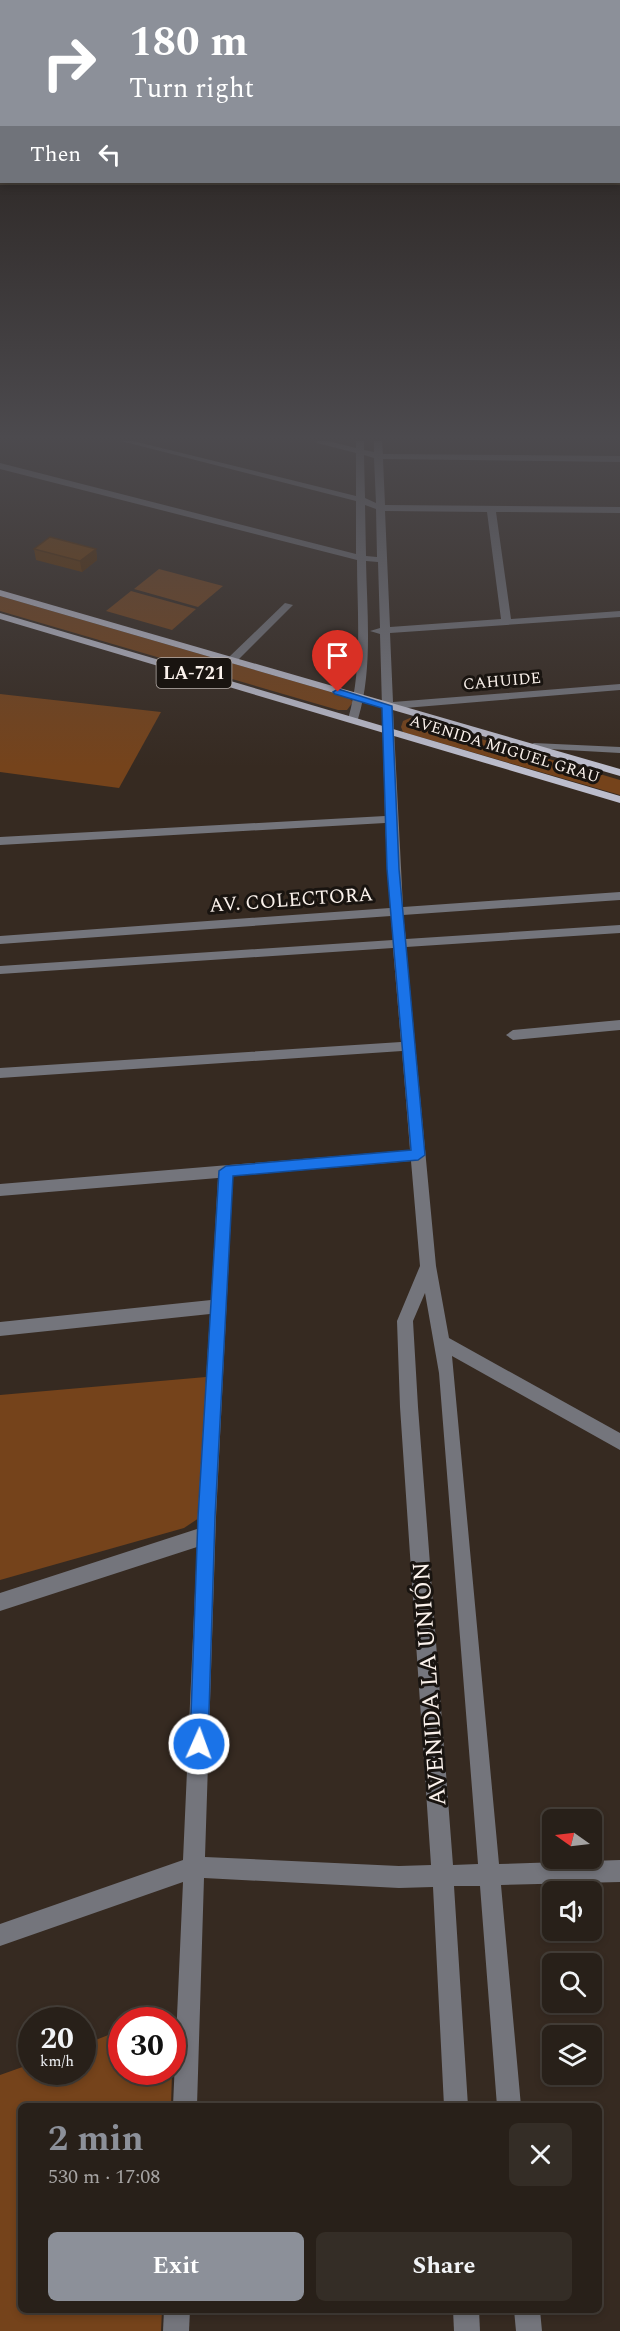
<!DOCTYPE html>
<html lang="en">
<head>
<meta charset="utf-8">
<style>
  :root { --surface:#282019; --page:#342d26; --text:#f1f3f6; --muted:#a5a3a2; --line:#443e38; --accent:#8c9099 }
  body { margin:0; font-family:Spectral,serif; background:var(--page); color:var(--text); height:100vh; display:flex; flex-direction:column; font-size:22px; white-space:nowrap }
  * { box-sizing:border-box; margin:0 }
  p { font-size:20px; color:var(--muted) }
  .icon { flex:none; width:33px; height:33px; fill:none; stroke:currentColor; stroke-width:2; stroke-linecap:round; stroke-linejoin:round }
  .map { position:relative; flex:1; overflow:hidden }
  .panel { position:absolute; left:18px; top:2103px; width:584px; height:210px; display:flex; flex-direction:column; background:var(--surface); border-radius:9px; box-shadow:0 3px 9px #0003,0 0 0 2px var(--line) }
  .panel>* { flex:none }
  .hud { position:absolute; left:0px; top:0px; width:621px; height:183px; box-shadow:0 3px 9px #0003,0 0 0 2px var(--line); background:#8c9099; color:#fff; overflow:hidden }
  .needle { width:39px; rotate:284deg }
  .controls { position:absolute; left:542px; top:1809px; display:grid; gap:12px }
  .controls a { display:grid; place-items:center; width:60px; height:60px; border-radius:9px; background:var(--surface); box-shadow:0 3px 9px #0003,0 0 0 2px var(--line); font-size:30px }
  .speed { position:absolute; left:18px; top:2007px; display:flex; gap:12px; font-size:30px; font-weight:700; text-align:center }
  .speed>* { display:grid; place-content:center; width:78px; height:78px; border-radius:50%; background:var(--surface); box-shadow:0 3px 9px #0003,0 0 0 2px var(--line); line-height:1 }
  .speed small { font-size:15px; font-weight:400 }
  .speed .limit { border:9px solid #d22; background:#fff; color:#111 }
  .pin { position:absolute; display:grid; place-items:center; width:51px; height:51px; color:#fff; margin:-62px -26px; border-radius:50% 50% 50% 0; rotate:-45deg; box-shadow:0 0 6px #0007 }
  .pin .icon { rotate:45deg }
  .me { position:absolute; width:66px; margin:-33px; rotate:2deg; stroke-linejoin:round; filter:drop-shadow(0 0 4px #0008) }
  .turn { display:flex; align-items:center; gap:21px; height:126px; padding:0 30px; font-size:27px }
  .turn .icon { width:78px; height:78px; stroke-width:2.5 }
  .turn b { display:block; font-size:42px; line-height:51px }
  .then { display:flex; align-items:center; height:57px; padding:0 30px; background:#0003; gap:12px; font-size:22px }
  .round { display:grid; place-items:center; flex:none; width:63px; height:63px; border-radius:9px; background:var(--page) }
  .summary { display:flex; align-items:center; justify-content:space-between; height:102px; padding:0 30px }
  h1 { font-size:36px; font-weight:700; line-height:45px; color:var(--accent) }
  .primary-button { display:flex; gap:12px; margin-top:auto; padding:12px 30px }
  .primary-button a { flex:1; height:69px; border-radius:9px; background:var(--accent); color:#fff; font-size:24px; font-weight:700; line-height:69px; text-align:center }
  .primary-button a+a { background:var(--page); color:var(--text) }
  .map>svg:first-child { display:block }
  .green { fill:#75431b }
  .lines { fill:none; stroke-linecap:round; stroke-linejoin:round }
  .minor { fill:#74757c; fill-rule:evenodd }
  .major { fill:#bcbdcc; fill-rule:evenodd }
  .wall { fill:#653402 }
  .shaded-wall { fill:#532a01 }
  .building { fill:#763c02; stroke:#532a01; stroke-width:1.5 }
  .route { fill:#1a73e8; stroke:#114b97; stroke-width:1.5 }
  .labels { text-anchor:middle; stroke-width:6; stroke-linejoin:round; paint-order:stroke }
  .far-street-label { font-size:16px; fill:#fbf2ec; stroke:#191410 }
  .shield { fill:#191410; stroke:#b7afaa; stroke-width:1.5 }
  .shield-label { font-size:18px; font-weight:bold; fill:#fbf2ec }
  .street-label { font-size:20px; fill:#fbf2ec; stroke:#191410 }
  .near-street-label { font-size:24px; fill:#fbf2ec; stroke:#191410 }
</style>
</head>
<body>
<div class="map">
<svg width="620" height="2331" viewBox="0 0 620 2331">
  <rect width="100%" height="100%" fill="#362a21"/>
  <g class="green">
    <polygon points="159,569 223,586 198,607 134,589"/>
    <polygon points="131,591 196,609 172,630 106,611"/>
    <polygon points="0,596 348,697 353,702 347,710 338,710 0,611"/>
    <polygon points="0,694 161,712 119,788 0,772"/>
    <polygon points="410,718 620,780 620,795 403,732 401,727 403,721"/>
    <polygon points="206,1377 199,1518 184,1528 0,1580 0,1395"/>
    <polygon points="121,2030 122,2072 172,2072 171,2106 21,2106 21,2310 162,2310 161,2331 0,2331 0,2075 31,2064 32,2072 82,2072 83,2045"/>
  </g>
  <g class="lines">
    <g class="minor">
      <path d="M121,441H133L356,496V453L317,443L316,441H328L356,448V441H364V450L374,452V441H382L383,454L620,456V462L383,459L385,505L620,507V513L496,512L511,619L620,611V617L390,633L393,702L620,684V690L393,709L403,907L620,892V900L403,915L406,939L620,925V933L406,947L436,1266L449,1338L620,1433V1450L452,1356L499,1864L620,1860V1882L501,1885L521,2106H497L480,1886H454L468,2106H444L433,1887L399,1888L204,1878L197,2106H173L183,1882L0,1946V1924L183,1860L197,1547L0,1611V1593L197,1529L210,1314L0,1336V1322L211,1300L218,1178L0,1196V1184L410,1150L402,1051L0,1078V1068L401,1042L393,948L0,974V966L393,940L391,916L0,944V936L390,908L385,823L0,845V837L385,816L380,634L370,631L380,628L378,562L366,561C367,613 373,670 358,719L353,722L348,719C363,669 357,611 357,560L0,469V463L356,554V501ZM364,455L374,458L376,503L365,498ZM365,505L376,509L377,557L366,556ZM385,511L487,512L501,619L390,627ZM411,1161L420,1266L397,1321L400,1407L431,1865L399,1866L205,1857L216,1517L233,1176ZM425,1293L439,1373L478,1864L453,1865L418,1407L413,1321Z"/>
      <polygon points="285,603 293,605 235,663 227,663 227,659"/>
      <polygon points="534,743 620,747 620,753 530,748 528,746"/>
      <polygon points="620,1020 620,1030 513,1040 506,1035 513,1030"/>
      <polygon points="164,2310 190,2310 189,2331 163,2331"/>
      <polygon points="453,2310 479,2310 480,2331 454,2331"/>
      <polygon points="514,2310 540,2310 542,2331 516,2331"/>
    </g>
    <g class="major">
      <polygon points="0,590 620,769 620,776 0,596"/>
      <polygon points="0,613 620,796 620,803 0,619"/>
    </g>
  </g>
  <polygon class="wall" points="34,549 96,549 97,560 82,572 36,560"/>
  <polygon class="shaded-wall" points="96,549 97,560 82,572 80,561"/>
  <polygon class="building" points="50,537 96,549 80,561 34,549"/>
  <linearGradient id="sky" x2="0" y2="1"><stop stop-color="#1e1712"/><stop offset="0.57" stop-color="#4c4a4e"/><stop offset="1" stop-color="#4c4a4e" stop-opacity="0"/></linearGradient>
  <rect width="620" height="767" fill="url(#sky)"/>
  <polygon class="route" points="338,689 392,706 399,869 425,1155 418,1160 233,1176 215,1517 208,1744 206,1751 199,1754 193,1751 190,1744 198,1517 219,1171 226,1166 411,1150 387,869 382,708 335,694 333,692"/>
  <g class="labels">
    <g class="far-street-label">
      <text transform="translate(502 680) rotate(-5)" y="6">CAHUIDE</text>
      <text transform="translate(505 748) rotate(17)" y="6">AVENIDA MIGUEL GRAU</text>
    </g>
    <rect class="shield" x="156.5" y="658" width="75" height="30" rx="4.5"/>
    <g class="shield-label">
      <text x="194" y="679">LA-721</text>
    </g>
    <g class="street-label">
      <text transform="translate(291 899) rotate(-4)" y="7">AV. COLECTORA</text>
    </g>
    <g class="near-street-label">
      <text transform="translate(429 1684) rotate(-94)" y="8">AVENIDA LA UNIÓN</text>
    </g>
  </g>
</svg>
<div class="controls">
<a><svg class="needle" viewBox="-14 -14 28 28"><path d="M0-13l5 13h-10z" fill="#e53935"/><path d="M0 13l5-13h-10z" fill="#a5a3a2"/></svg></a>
<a><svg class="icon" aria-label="sound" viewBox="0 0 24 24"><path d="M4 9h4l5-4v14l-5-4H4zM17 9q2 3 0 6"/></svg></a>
<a><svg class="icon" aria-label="search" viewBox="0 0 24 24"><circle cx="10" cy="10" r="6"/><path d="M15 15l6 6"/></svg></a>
<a><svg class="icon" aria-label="layers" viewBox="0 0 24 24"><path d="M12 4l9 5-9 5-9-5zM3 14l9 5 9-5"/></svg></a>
</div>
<div class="speed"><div>20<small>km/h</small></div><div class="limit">30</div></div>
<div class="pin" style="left:338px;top:692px;background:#d93025"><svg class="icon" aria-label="arrive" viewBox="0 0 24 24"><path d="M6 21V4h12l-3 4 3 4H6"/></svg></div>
<svg class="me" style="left:199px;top:1744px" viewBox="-20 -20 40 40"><circle r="17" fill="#1a73e8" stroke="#fff" stroke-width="3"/><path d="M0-11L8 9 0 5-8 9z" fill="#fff"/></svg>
<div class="hud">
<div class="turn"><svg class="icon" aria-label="right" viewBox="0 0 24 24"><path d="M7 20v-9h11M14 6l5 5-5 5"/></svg><div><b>180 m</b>Turn right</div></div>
<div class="then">Then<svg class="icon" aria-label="left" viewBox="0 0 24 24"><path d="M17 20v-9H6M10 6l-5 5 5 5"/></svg></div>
</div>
<section class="panel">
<div class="summary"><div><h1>2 min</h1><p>530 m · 17:08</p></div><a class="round"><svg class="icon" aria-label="close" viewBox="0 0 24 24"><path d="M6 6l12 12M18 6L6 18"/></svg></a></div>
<div class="primary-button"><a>Exit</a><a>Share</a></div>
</section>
</div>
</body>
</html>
